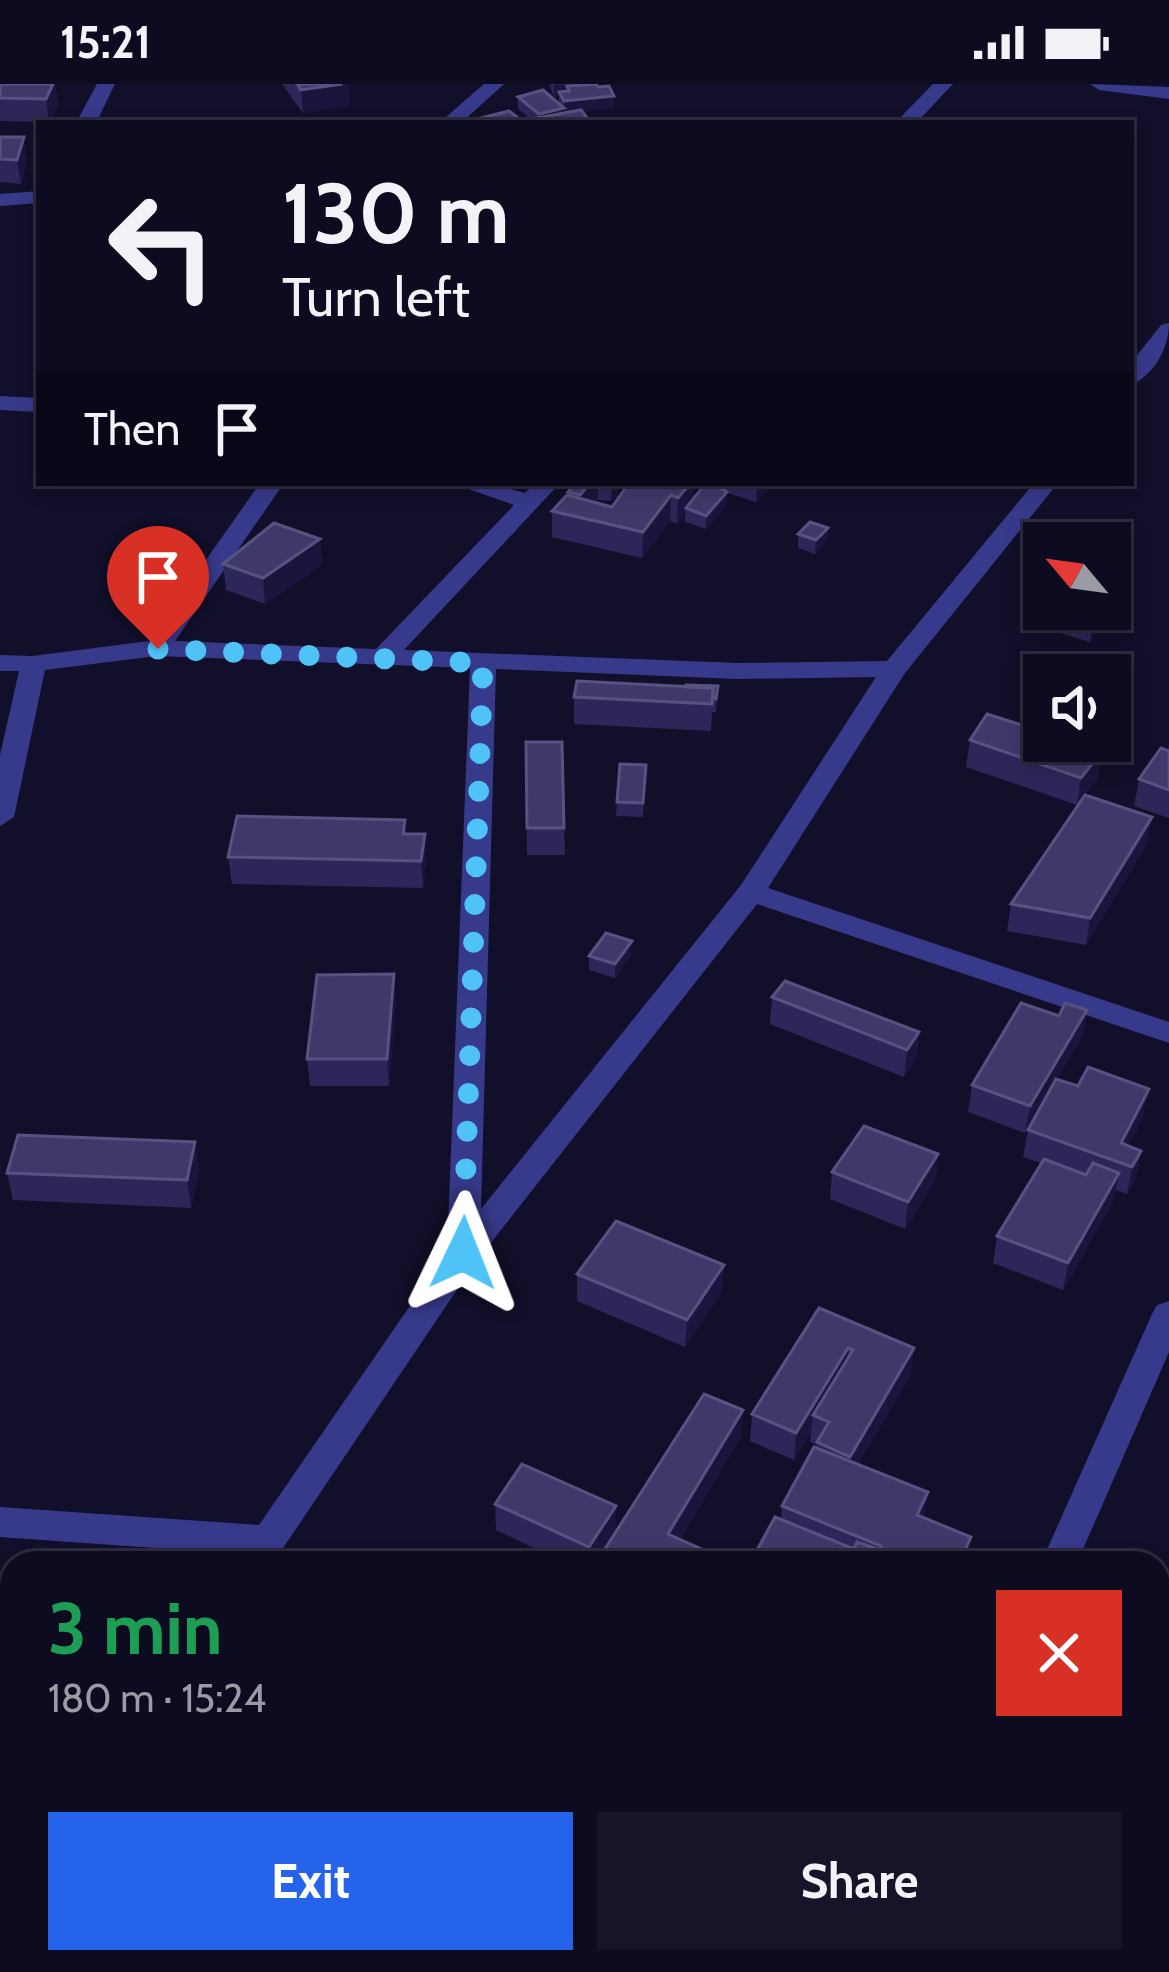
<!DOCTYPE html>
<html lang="en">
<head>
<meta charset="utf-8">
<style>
  :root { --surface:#0d0b1f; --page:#161428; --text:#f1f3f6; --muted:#9a9ba4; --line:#2d2b3d; --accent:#2563eb }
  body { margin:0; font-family:Cabin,sans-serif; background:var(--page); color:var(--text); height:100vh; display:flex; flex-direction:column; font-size:45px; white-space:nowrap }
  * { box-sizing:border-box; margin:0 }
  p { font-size:39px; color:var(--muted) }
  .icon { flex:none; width:66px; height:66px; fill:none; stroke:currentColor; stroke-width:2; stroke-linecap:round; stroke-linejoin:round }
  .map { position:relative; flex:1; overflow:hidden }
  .details { position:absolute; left:0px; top:1467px; width:1170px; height:423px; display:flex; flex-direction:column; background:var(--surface); border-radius:36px 36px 0 0; box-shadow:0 6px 18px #0003,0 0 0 3px var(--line) }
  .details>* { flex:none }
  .hud { position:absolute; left:36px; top:36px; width:1098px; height:366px; border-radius:0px; box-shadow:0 6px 18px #0003,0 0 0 3px var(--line); background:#0d0b1f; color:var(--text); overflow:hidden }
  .needle { width:78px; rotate:299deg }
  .controls { position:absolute; left:1023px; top:438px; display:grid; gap:24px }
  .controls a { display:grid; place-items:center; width:108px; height:108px; border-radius:0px; background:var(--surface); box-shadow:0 6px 18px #0003,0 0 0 3px var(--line); font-size:60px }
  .pin { position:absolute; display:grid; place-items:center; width:102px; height:102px; color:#fff; margin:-123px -51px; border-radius:50% 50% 50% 0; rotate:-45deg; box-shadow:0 0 12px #0007 }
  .pin .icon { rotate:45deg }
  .me { position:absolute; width:132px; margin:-66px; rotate:2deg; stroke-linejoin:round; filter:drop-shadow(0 0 9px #0008) }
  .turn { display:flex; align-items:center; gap:42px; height:252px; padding:0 48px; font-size:54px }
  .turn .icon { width:156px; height:156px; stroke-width:2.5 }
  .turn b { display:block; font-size:84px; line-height:102px }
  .then { display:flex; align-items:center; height:114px; padding:0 48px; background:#0003; gap:24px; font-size:45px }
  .round { display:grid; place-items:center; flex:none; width:126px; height:126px; border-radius:0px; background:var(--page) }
  .summary { display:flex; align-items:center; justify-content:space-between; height:204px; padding:0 48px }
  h1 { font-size:72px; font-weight:700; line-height:90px; color:#1e9e55 }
  .button { display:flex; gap:24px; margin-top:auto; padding:24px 48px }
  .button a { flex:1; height:138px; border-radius:0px; background:var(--accent); color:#fff; font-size:48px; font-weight:700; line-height:138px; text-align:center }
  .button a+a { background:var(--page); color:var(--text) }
  .status { display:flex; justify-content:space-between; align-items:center; height:84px; padding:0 60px; background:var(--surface); direction:ltr }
  .status svg { height:33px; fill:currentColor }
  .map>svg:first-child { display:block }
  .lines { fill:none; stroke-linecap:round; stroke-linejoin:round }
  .minor { fill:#373a8b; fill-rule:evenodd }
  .wall { fill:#2d2658; fill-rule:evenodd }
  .shaded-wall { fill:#1a153d }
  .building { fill:#3f396a; stroke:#575281; stroke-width:3 }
  .route { stroke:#4fc3f7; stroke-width:21; stroke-dasharray:0 37.8 }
</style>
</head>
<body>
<div class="status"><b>15:21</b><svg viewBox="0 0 49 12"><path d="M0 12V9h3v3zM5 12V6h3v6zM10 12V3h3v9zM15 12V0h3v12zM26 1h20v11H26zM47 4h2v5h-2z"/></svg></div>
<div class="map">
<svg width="1169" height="1888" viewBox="0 0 1169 1888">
  <rect width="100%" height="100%" fill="#110f29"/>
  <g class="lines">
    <g class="minor">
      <polygon points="97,0 115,0 96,39 76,39"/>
      <polygon points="484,0 504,0 461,39 439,39"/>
      <polygon points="933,0 953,0 916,39 895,39"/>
      <polygon points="1090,0 1169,3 1169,15 1099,6"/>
      <polygon points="39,107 39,119 0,122 0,110"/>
      <path d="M1169,239C1169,264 1154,291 1131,301V279L1161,241Z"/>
      <polygon points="0,312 39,314 39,328 0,326"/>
      <path d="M260,399H284L175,557L376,565L514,421L451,399H489L525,409L535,399H560L404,566L738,579L887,577L1034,399H1058L905,589L768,804L1169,938V959L757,820L475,1179L273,1479H235L239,1470L0,1453V1423L259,1441L447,1168L470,584L157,572L45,586L14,733L0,742V671L19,587H0V571L33,572L149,557ZM496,585L738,595L876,593L741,801L481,1125Z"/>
      <polygon points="1169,1217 1169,1268 1077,1479 1041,1479 1152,1230 1157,1221"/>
      <polygon points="1169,1701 1169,1738 1158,1742 1158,1705"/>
      <polygon points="12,1823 12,1875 0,1879 0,1828"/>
      <polygon points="764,1878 825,1878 821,1888 759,1888"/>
    </g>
  </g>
  <g class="wall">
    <polygon points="0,0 55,0 58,20 49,38 0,37"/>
    <polygon points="282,0 348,0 349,22 303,29"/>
    <polygon points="549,0 596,0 598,3 614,12 614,24 581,27 589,39 526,39 526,36 530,35 518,25 518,13 559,20 559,12 554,13"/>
    <polygon points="0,53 27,76 21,100 0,98"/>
    <path d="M576,399H618V412L611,417L598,416L596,419L612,423L629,399H774L756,418L727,409L726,422L706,445L685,438V431L677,440L670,437L642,474L552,453V427L568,411V408ZM694,400L703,403L694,414Z"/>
    <polygon points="828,444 827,457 815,470 798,464 798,450"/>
    <polygon points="320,455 322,481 265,520 226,506 223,480"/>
    <polygon points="1116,518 1090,558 1057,548 1059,535"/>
    <polygon points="718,602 716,628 712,628 711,647 574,640 574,613 686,603"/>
    <polygon points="970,656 1102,667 1098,694 1077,721 966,683"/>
    <polygon points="526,658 562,658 565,771 527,771"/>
    <polygon points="1169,660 1169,734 1134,722 1139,695 1168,667"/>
    <polygon points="646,681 643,733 616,732 617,718"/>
    <polygon points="405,736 406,750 426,777 423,804 232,800 228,773"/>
    <polygon points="1147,760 1086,861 1007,847 1011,820"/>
    <polygon points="631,871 615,894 589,886 589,872"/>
    <polygon points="772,913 919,948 916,975 904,993 770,940"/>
    <polygon points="396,917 389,1002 310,1002 307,975"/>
    <polygon points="1087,926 1082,953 1057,995 1143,1032 1128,1062 1141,1067 1136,1094 1127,1110 1116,1106 1114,1116 1063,1206 993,1179 997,1152 1041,1079 1023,1073 1028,1046 1041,1022 1025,1049 968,1028 972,1001 1059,932"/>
    <polygon points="938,1070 935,1097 905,1145 830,1115 832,1088"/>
    <polygon points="199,1085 191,1124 13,1116 7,1089"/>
    <polygon points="724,1181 722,1208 685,1263 577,1217 577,1190"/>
    <polygon points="819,1224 911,1291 858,1380 924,1434 971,1453 967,1479 750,1479 781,1435 782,1422 816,1360 810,1358 811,1347 794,1376 750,1357 752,1330"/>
    <polygon points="741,1353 680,1455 724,1475 724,1479 603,1479 603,1468"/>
    <polygon points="495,1420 616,1422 616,1448 596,1479 566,1479 496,1446"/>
    <polygon points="104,1878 403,1878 397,1888 387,1888 371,1880 372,1888 96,1888"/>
    <polygon points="1078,1878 1158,1878 1169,1888 1075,1888"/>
  </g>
  <g class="shaded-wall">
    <polygon points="53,0 55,0 58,20 49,38 46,15"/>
    <polygon points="348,0 349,22 303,29 301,6"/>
    <polygon points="594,0 567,2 567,11 559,8 559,12 554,13 554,1"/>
    <polygon points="614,12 614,24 564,29 539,39 539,30 564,24 564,17"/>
    <polygon points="24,53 27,76 21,100 17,76"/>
    <polygon points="590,399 598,399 598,416 582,434 580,434 580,411"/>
    <polygon points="612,399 618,399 618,412 611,417"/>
    <polygon points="691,399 694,399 694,421 686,424 685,431 677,440 678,414"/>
    <polygon points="757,399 774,399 756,418"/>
    <polygon points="727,408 726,422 706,445 706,432"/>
    <polygon points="671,411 670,437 642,474 643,448"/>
    <polygon points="828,444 827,457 815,470 816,456"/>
    <polygon points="320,455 322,481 265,520 263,494"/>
    <polygon points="1118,505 1116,518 1090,558 1092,544 1105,525 1110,525 1110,517"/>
    <polygon points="1102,667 1098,694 1077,721 1081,694"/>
    <polygon points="1152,733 1147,760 1086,861 1090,834"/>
    <polygon points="425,750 426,777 423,804 421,777"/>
    <polygon points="632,857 631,871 615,894 615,880"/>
    <polygon points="394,890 396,917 389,1002 387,975"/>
    <polygon points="1087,926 1082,953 1025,1049 1030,1022"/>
    <polygon points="919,948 916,975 904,993 907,966"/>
    <polygon points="1149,1005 1143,1032 1120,1078 1121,1059"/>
    <polygon points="195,1058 199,1085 191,1124 187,1096"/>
    <polygon points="1141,1067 1136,1094 1127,1110 1132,1083"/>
    <polygon points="938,1070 935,1097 905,1145 908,1118"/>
    <polygon points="1119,1089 1114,1116 1063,1206 1068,1179"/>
    <polygon points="724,1181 722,1208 685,1263 687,1236"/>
    <polygon points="848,1264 846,1292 813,1331 811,1347 794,1376 796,1349"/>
    <polygon points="914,1264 911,1291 847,1399 850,1373"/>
    <polygon points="743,1326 741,1353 667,1476 668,1450"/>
    <polygon points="928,1408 922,1446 917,1431"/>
    <polygon points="616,1422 616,1448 596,1479 589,1479 589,1463"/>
    <polygon points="971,1453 967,1479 959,1479"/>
    <polygon points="241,1878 270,1878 264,1888 240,1888 239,1881"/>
    <polygon points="365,1878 371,1878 372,1888 358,1888"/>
    <polygon points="393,1878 403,1878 397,1888 394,1888"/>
  </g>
  <g class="building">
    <polygon points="0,0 53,0 46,15 0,14"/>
    <polygon points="297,0 342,0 301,6"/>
    <polygon points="596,0 598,3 609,2 614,12 564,17 559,8 569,7 567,2"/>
    <polygon points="543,6 564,24 539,30 518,13"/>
    <polygon points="581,26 589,36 570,39 528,39 526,36"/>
    <polygon points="509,27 525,39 476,39 473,36"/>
    <polygon points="0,53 24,53 17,76 0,75"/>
    <polygon points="576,399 590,399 580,411 568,408"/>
    <polygon points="629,399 691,399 678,414 671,411 643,448 552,427 567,411 612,423"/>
    <polygon points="706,399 711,399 727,408 706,432 686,424"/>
    <polygon points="810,438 828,444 816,456 798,450"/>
    <polygon points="274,439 320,455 263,494 223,480"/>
    <polygon points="1110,503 1118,505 1110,517"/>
    <polygon points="1065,525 1105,525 1092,544 1059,535"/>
    <polygon points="577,597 713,604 712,620 574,613"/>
    <polygon points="686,601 718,602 716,615 713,614 713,604 686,603"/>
    <polygon points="987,630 1044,648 1044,657 1071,657 1102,667 1081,694 970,656"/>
    <polygon points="526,658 562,658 564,744 527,744"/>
    <polygon points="1161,664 1169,667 1169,706 1139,695"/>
    <polygon points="620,680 646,681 643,719 617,718"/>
    <polygon points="1085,711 1152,733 1090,834 1011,820"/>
    <polygon points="237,732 405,736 403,750 425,750 421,777 228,773"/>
    <polygon points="606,849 632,857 615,880 589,872"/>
    <polygon points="394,890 387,975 307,975 317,891"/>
    <polygon points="785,897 919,948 907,966 772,913"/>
    <polygon points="1021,919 1059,932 1065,919 1087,926 1030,1022 972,1001"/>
    <polygon points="1088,983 1149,1005 1121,1059 1141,1067 1132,1083 1028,1046 1056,995 1078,1002"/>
    <polygon points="864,1042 938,1070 908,1118 832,1088"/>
    <polygon points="18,1051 195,1058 187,1096 7,1089"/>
    <polygon points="1044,1075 1086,1091 1093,1079 1119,1089 1068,1179 997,1152"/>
    <polygon points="616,1137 724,1181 687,1236 577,1190"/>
    <polygon points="819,1224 914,1264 850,1373 817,1358 829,1338 813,1331 853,1266 848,1264 796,1349 752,1330"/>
    <polygon points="704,1310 743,1326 668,1450 724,1475 722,1479 628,1479 603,1468"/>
    <polygon points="814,1363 928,1408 917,1431 971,1453 959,1479 750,1479 775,1433 854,1465 857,1458 880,1466 881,1462 782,1422"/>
    <polygon points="522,1380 616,1422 589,1463 495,1420"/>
    <polygon points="1169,1827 1169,1888 1101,1888 1096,1878 1158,1878 1158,1830"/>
    <polygon points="104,1878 178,1878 196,1888 96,1888"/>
    <polygon points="263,1878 365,1878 358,1888 256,1888"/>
  </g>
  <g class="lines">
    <polyline class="route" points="158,565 483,579 463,1169"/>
  </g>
</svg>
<div class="controls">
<a><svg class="needle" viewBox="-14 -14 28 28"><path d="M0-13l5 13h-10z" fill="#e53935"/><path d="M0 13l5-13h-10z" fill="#9a9ba4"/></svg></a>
<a><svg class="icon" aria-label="sound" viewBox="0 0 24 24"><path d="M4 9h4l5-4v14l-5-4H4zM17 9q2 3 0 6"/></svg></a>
</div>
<div class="pin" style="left:158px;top:565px;background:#d93025"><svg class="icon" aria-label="arrive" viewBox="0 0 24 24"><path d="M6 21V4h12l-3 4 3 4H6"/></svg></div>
<svg class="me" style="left:463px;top:1169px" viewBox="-20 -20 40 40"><path d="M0-17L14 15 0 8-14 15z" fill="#4fc3f7" stroke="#fff" stroke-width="4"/></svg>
<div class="hud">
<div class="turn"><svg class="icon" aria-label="left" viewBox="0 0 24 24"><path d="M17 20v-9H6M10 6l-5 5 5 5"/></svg><div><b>130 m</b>Turn left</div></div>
<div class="then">Then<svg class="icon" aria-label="arrive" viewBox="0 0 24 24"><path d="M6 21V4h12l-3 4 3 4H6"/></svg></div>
</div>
<section class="details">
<div class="summary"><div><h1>3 min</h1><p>180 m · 15:24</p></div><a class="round" style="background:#d93025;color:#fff"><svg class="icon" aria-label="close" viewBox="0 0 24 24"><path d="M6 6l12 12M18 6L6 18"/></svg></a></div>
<div class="button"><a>Exit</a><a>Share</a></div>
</section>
</div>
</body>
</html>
